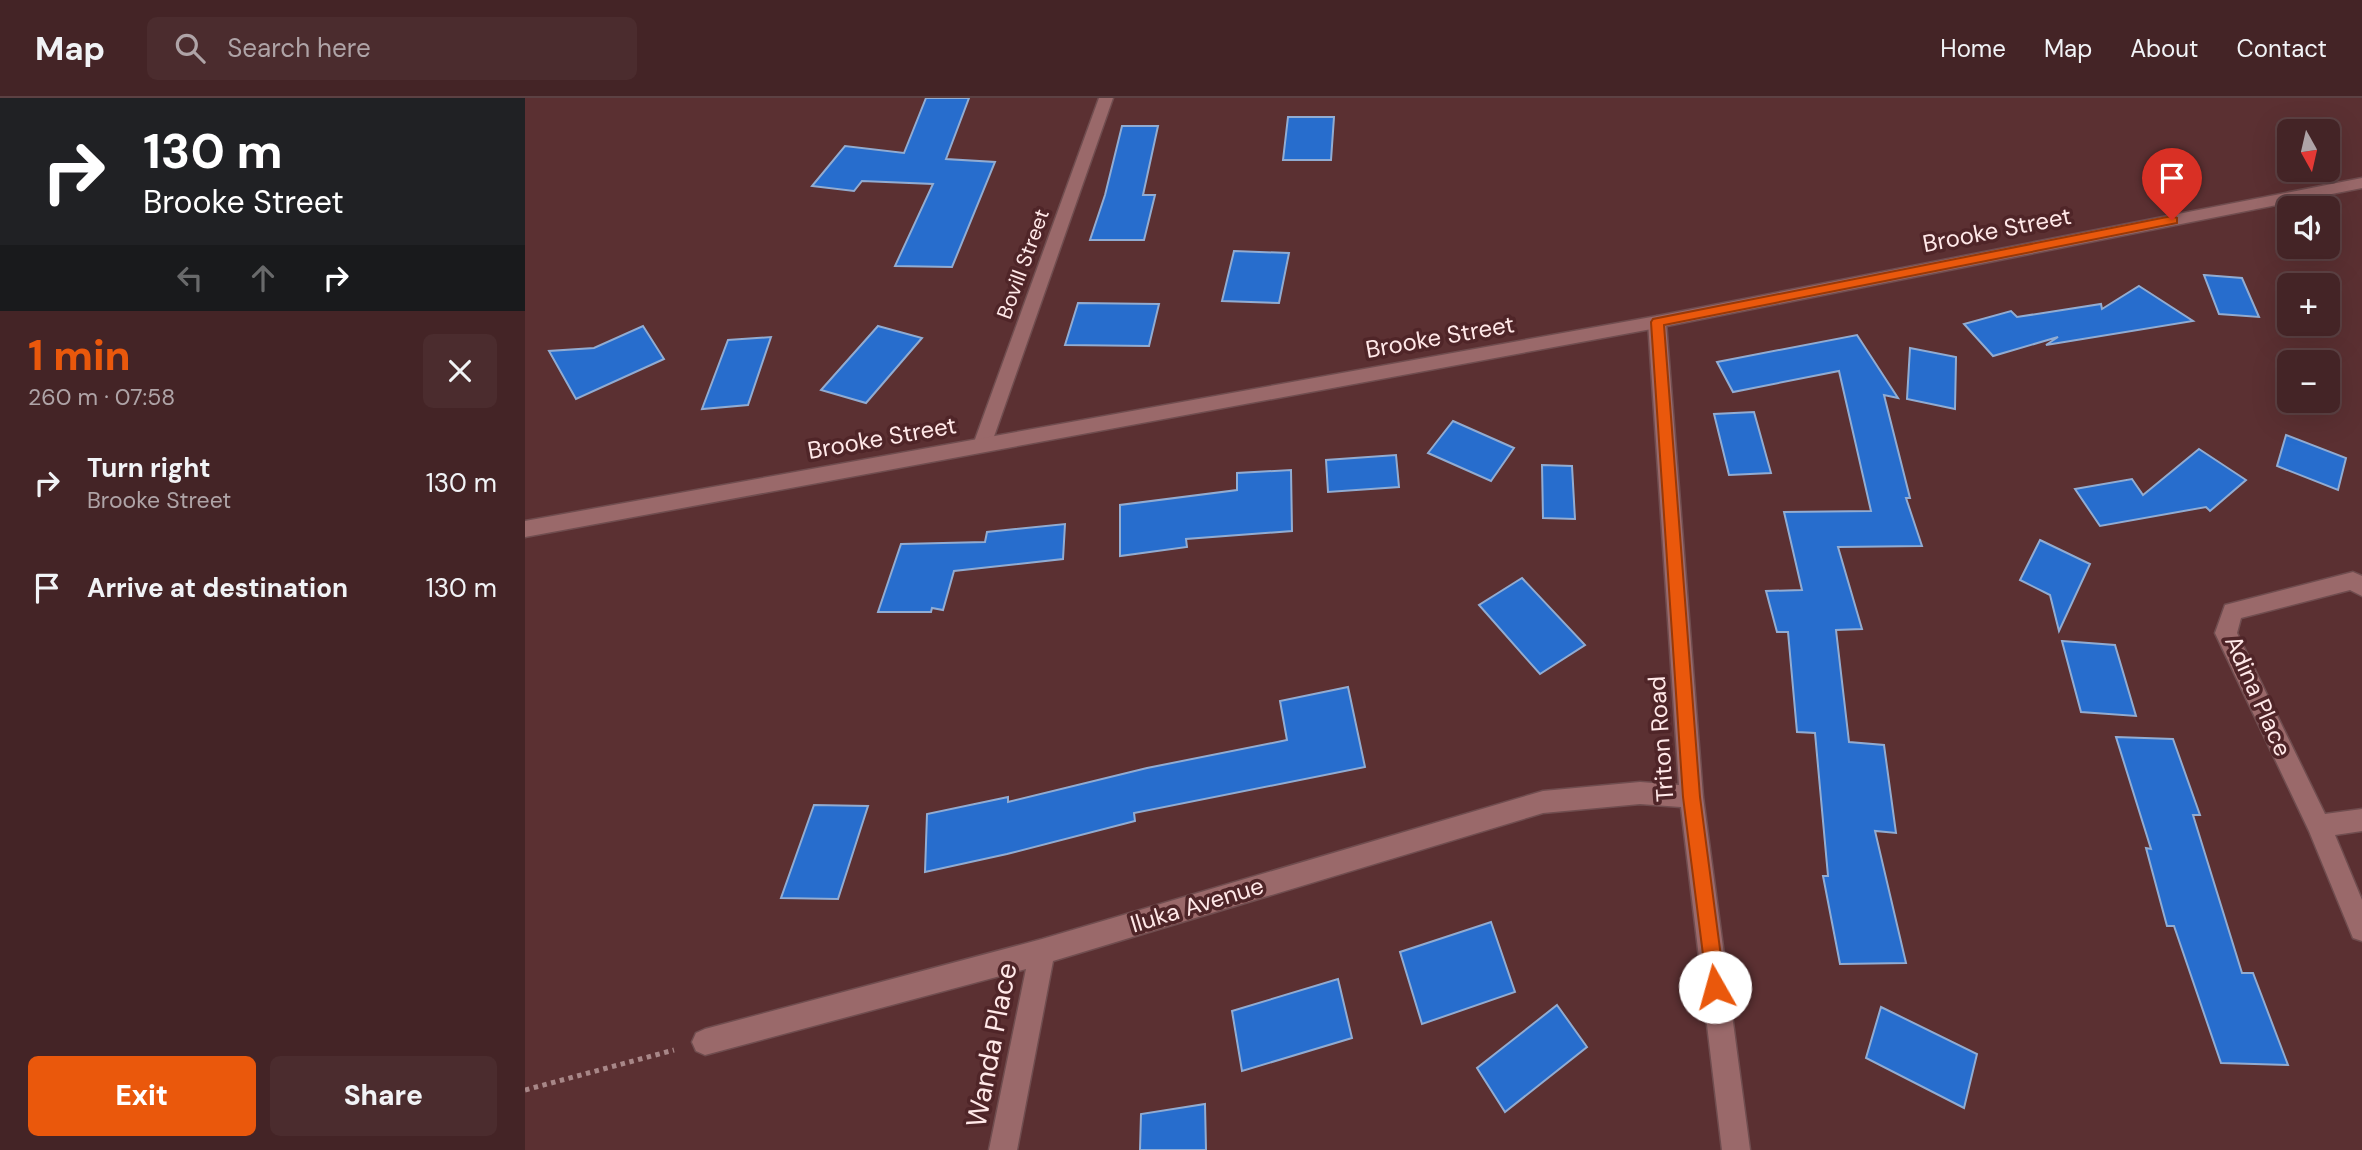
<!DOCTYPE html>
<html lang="en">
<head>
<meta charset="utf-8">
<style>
  :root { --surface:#442426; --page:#4b2c2e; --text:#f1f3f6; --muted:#afa4a7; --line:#5c4143; --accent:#ea580c }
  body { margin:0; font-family:"DM Sans",sans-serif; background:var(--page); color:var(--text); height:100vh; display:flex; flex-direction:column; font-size:26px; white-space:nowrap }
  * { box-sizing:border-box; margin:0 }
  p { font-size:23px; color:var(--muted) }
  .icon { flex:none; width:38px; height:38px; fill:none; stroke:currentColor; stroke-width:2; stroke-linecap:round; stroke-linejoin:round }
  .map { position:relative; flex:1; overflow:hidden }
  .panel { display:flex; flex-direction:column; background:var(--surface); width:525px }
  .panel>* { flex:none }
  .guide { background:#202124; color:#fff; overflow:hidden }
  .needle { width:46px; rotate:172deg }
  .buttons { position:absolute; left:1752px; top:21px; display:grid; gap:14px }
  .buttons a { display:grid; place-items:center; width:63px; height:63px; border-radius:10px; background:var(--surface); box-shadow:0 7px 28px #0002,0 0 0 2px var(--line); font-size:35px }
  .pin { position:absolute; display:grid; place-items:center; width:60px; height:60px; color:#fff; margin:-72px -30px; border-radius:50% 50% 50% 0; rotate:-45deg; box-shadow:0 0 7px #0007 }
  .pin .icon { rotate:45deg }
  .me { position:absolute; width:77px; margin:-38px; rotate:353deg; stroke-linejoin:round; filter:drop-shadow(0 0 5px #0008) }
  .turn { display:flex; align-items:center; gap:24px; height:147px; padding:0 28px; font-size:32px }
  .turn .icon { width:91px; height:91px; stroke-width:2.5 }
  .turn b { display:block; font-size:49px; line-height:60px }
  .lanes { display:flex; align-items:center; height:66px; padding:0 28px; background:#0003; justify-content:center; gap:35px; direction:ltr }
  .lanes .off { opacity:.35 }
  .round { display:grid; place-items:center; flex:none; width:74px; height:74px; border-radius:10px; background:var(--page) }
  .head { display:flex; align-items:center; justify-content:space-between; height:119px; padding:0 28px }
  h1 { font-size:42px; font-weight:800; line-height:52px; color:var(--accent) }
  .cta { display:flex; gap:14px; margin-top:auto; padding:14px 28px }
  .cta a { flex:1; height:80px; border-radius:10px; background:var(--accent); color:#fff; font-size:28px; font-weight:800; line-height:80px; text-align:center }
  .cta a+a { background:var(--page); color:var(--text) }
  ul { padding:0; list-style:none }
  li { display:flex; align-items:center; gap:21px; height:105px; padding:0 28px }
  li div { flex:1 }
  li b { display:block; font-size:26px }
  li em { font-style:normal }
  header { display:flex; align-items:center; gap:42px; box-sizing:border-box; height:98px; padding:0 35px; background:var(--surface); border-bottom:2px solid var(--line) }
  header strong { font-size:33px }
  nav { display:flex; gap:38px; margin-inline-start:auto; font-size:24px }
  .search { width:490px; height:63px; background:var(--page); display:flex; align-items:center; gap:18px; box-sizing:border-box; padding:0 24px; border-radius:10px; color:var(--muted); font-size:26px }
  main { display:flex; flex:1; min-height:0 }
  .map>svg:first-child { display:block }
  .building { fill:#276dcd; stroke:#91acd2; stroke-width:2 }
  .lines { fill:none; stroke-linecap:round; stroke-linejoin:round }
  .street-casing { stroke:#704d4f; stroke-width:3 }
  .secondary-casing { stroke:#704d4f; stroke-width:3 }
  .path { stroke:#a88788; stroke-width:5; stroke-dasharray:4.5 4.5; stroke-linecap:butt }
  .street { fill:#9a696a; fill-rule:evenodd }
  .secondary { fill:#9a696a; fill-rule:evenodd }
  .route { fill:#ea580c; stroke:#983908; stroke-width:2 }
  .labels { text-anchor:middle; stroke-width:7; stroke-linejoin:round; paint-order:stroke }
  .far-street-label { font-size:21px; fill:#ffe8e8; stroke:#4f2528 }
  .street-label { font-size:24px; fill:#ffe8e8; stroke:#4f2528 }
  .near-street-label { font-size:28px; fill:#ffe8e8; stroke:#4f2528 }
</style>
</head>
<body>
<header>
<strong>Map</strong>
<div class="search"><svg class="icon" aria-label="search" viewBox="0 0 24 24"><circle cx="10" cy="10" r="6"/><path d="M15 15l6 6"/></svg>Search here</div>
<nav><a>Home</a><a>Map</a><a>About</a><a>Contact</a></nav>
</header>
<main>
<section class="panel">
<div class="guide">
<div class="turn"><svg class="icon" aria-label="right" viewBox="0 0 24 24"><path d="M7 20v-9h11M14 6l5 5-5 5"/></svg><div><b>130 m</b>Brooke Street</div></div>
<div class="lanes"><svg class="icon off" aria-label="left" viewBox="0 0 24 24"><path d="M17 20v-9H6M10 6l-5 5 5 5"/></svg><svg class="icon off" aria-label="ahead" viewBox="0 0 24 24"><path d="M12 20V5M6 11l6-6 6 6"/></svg><svg class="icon" aria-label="right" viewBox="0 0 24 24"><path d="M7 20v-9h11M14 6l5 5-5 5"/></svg></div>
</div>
<div class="head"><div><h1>1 min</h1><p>260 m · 07:58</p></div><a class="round"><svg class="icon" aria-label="close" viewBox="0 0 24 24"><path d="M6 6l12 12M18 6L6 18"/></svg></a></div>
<ul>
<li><svg class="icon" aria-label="right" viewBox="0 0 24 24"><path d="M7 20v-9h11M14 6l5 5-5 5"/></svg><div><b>Turn right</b><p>Brooke Street</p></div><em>130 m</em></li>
<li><svg class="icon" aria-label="arrive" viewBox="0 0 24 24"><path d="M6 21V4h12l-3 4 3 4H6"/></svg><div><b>Arrive at destination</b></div><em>130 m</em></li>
</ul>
<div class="cta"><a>Exit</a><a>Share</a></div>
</section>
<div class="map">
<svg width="1837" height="1052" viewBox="0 0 1837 1052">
  <rect width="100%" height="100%" fill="#5b3032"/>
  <g class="building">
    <polygon points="401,0 444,0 421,61 470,64 427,169 370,168 408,86 337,83 329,93 287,88 320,48 379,55"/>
    <polygon points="763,19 809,19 806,62 758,62"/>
    <polygon points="597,28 633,28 618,97 630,97 619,142 565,142 580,97"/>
    <polygon points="709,153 764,155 754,205 697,203"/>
    <polygon points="1679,177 1717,180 1734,219 1694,216"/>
    <polygon points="1614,188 1668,223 1521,247 1533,239 1468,258 1439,226 1486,213 1492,219 1576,206 1577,211"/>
    <polygon points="553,205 634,206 624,248 540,247"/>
    <polygon points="118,228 139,261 51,301 24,253 69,250"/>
    <polygon points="353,228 397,240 341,305 296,292"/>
    <polygon points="1332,237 1373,300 1359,297 1385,400 1381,400 1397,448 1313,449 1337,531 1311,532 1324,644 1359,647 1371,735 1350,733 1381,865 1315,866 1298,778 1303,778 1290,635 1272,634 1263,534 1252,534 1241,493 1277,492 1259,414 1346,413 1314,273 1208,294 1192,264"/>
    <polygon points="246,239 223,307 177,311 203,242"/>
    <polygon points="1385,250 1431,259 1430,311 1382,301"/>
    <polygon points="1229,314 1246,375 1204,377 1189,316"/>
    <polygon points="928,323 989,350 966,383 903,355"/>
    <polygon points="1761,337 1821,360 1813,392 1752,368"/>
    <polygon points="1674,351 1721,382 1685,413 1681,409 1575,428 1550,391 1607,381 1618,397"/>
    <polygon points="871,357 874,389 803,394 801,362"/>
    <polygon points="1017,367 1047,368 1050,421 1018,420"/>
    <polygon points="766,372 767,433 661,441 662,449 595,458 595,407 712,392 712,375"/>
    <polygon points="540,426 538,461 429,473 418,512 407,510 406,514 353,514 376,446 460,444 462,434"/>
    <polygon points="1515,442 1565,466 1534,533 1525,497 1495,482"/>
    <polygon points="997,480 1060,547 1015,576 954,507"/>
    <polygon points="1537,543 1590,547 1611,618 1556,614"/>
    <polygon points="823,589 840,669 609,715 610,723 482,756 400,774 402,716 483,699 483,704 622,670 762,642 755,603"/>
    <polygon points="1591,639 1648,641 1675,717 1668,717 1717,875 1728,875 1763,967 1696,965 1649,828 1642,828 1621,750 1626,751"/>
    <polygon points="289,707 343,708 313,801 256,800"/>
    <polygon points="966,824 990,894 897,926 875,854"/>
    <polygon points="813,881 827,940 717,973 707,913"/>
    <polygon points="1032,907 1062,949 980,1014 952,970"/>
    <polygon points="1356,909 1452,956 1439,1010 1341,960"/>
    <polygon points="680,1006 681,1052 615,1052 616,1016"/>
  </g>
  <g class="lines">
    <g class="street-casing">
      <g id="street">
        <polygon points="574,0 588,0 466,347 464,352 450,352 448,347"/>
        <polygon points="1132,218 1141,224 1178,699 1225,1052 1197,1052 1156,709 1115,706 1018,715 528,863 492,1052 464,1052 501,871 180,957 171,953 167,944 171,935 180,931 517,841 1018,693 1115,684 1154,687 1123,224"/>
        <polygon points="1828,474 1837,478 1837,498 1825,492 1716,520 1712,535 1800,716 1837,711 1837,733 1810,737 1837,802 1837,843 1828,840 1784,733 1690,535 1700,507"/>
      </g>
    </g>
    <g class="secondary-casing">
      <polygon id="secondary" points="1837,80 1837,90 1132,230 0,439 0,423 1132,218"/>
    </g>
    <polyline class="path" points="0,992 149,952"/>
    <use href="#street" class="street"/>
    <use href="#secondary" class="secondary"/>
  </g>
  <polygon class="route" points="1647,118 1652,120 1652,125 1139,227 1175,699 1200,889 1197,896 1190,899 1183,896 1158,699 1126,224 1128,221"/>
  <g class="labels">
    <g class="far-street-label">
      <text transform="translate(498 166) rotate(-70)" y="7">Bovill Street</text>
    </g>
    <g class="street-label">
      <text transform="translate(1472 132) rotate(-11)" y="8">Brooke Street</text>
      <text transform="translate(915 239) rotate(-10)" y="8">Brooke Street</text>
      <text transform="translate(357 340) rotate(-10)" y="8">Brooke Street</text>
      <text transform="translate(1733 598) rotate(66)" y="8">Adina Place</text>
      <text transform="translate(1136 641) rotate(-94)" y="8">Triton Road</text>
      <text transform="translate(672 807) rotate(-17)" y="8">Iluka Avenue</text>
    </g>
    <g class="near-street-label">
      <text transform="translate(466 947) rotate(-79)" y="10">Wanda Place</text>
    </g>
  </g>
</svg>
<div class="buttons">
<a><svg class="needle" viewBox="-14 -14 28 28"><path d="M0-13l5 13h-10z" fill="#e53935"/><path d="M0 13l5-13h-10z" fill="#afa4a7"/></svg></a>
<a><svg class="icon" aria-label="sound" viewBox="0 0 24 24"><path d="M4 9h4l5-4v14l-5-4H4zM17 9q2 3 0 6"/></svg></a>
<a>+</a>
<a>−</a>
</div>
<div class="pin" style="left:1647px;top:122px;background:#d93025"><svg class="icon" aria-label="arrive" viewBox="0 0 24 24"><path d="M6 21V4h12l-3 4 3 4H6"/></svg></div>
<svg class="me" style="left:1190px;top:889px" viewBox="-20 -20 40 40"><circle r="19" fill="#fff"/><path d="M0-13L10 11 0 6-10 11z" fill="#ea580c"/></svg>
</div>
</main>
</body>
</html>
